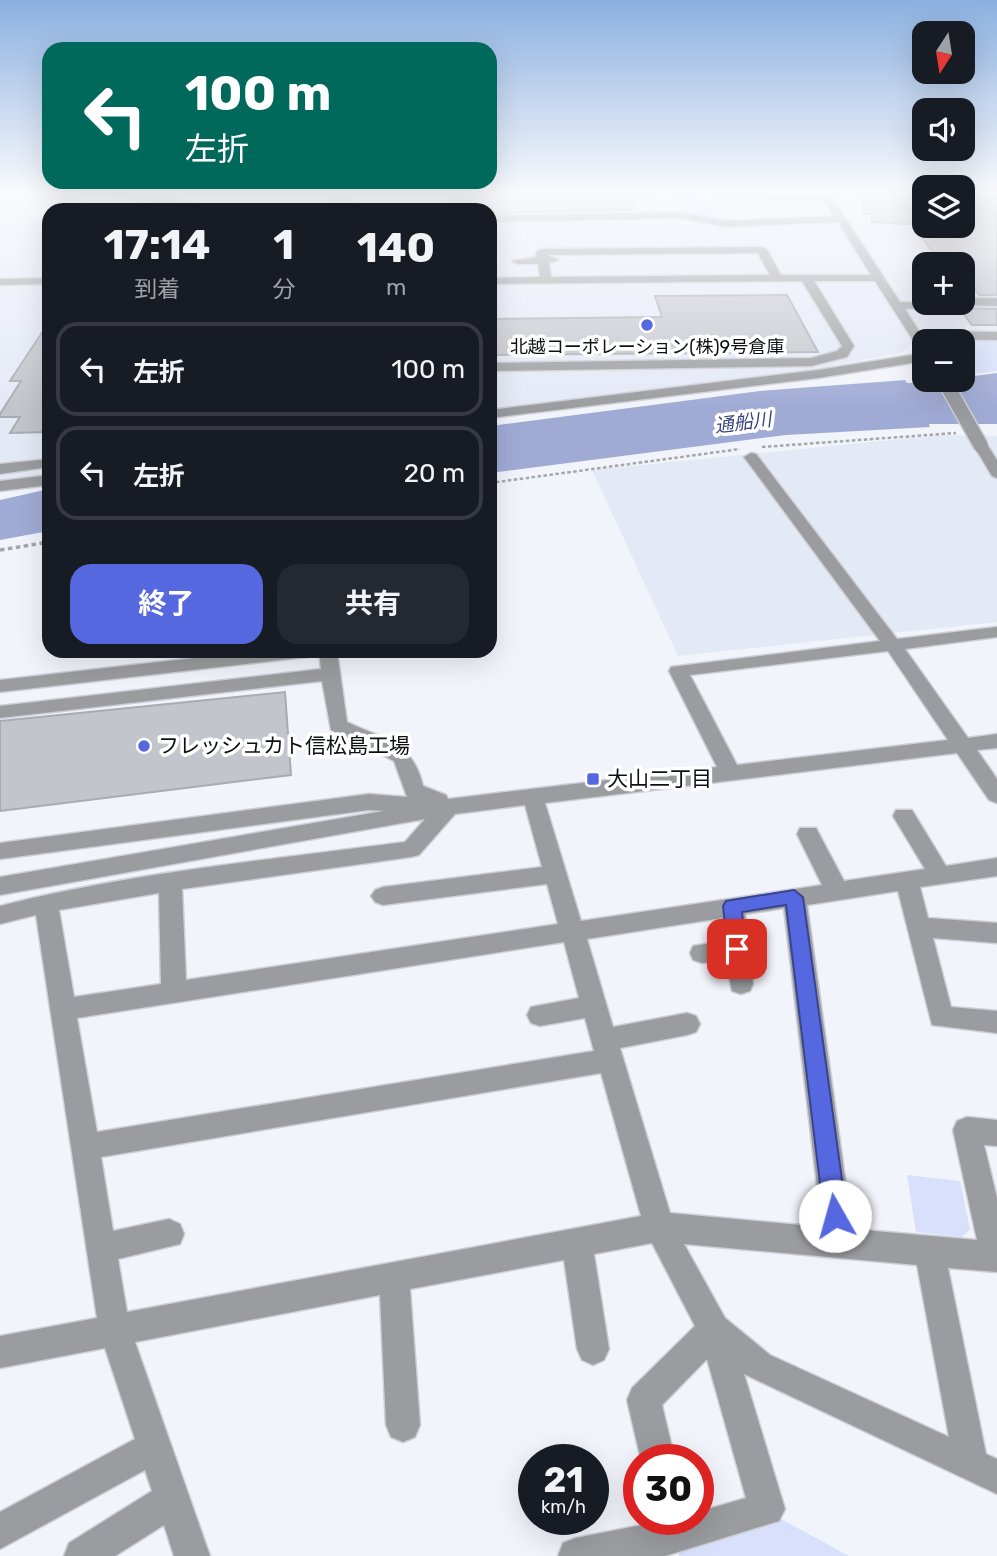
<!DOCTYPE html>
<html lang="ja">
<head>
<meta charset="utf-8">
<style>
  :root { --surface:#171b24; --page:#242831; --text:#f1f3f6; --muted:#9ea1a6; --line:#363941; --accent:#5668df }
  body { margin:0; font-family:Rubik,"Noto Sans JP",sans-serif; background:var(--page); color:var(--text); height:100vh; display:flex; flex-direction:column; font-size:26px; white-space:nowrap }
  * { box-sizing:border-box; margin:0 }
  p { font-size:23px; color:var(--muted) }
  .icon { flex:none; width:38px; height:38px; fill:none; stroke:currentColor; stroke-width:2; stroke-linecap:round; stroke-linejoin:round }
  .map { position:relative; flex:1; overflow:hidden }
  .panel { position:absolute; left:42px; top:203px; width:455px; height:455px; display:flex; flex-direction:column; background:var(--surface); border-radius:21px; box-shadow:0 7px 28px #0002 }
  .panel>* { flex:none }
  .guide { position:absolute; left:42px; top:42px; width:455px; height:147px; border-radius:21px; box-shadow:0 7px 28px #0002; background:#00695c; color:#fff; overflow:hidden }
  .needle { width:46px; rotate:192deg }
  .buttons { position:absolute; left:912px; top:21px; display:grid; gap:14px }
  .buttons a { display:grid; place-items:center; width:63px; height:63px; border-radius:14px; background:var(--surface); box-shadow:0 7px 28px #0002; font-size:35px }
  .speed { position:absolute; left:518px; top:1444px; display:flex; gap:14px; font-size:35px; font-weight:700; text-align:center }
  .speed>* { display:grid; place-content:center; width:91px; height:91px; border-radius:50%; background:var(--surface); box-shadow:0 7px 28px #0002; line-height:1 }
  .speed small { font-size:18px; font-weight:400 }
  .speed .limit { border:10px solid #d22; background:#fff; color:#111 }
  .pin { position:absolute; display:grid; place-items:center; width:60px; height:60px; color:#fff; margin:-30px; border-radius:14px; box-shadow:0 4px 10px #0006 }
  .me { position:absolute; width:77px; margin:-38px; rotate:353deg; stroke-linejoin:round; filter:drop-shadow(0 0 5px #0008) }
  .turn { display:flex; align-items:center; gap:24px; height:147px; padding:0 28px; font-size:32px }
  .turn .icon { width:91px; height:91px; stroke-width:2.5 }
  .turn b { display:block; font-size:49px; line-height:60px }
  .eta { display:flex; justify-content:space-evenly; align-items:center; height:119px; text-align:center }
  .eta b { font-size:42px; font-weight:700; line-height:49px }
  .button { display:flex; gap:14px; margin-top:auto; padding:14px 28px }
  .button a { flex:1; height:80px; border-radius:21px; background:var(--accent); color:#fff; font-size:28px; font-weight:700; line-height:80px; text-align:center }
  .button a+a { background:var(--page); color:var(--text) }
  ul { padding:0; list-style:none }
  li { display:flex; align-items:center; gap:21px; height:94px; margin:0 14px 10px; padding:0 14px; border:4px solid var(--line); border-radius:21px }
  li div { flex:1 }
  li b { display:block; font-size:26px }
  li em { font-style:normal }
  .map>svg:first-child { display:block }
  .built { fill:#e4e9f6; fill-rule:evenodd }
  .green { fill:#d8e0fc }
  .water { fill:#a0abd5 }
  .building { fill:#c3c5cc; stroke:#a9abb2; stroke-width:2 }
  .lines { fill:none; stroke-linecap:round; stroke-linejoin:round }
  .minor-casing { stroke:#cecfd6; stroke-width:3 }
  .path-far1 { stroke:#a4a6ab; stroke-width:2.5; stroke-dasharray:3.5 2.5; stroke-linecap:butt }
  .path { stroke:#a4a6ab; stroke-width:3.5; stroke-dasharray:4.5 3.5; stroke-linecap:butt }
  .minor { fill:#9b9c9f; fill-rule:evenodd }
  .minor-bridge-casing { stroke:#cecfd6; stroke-width:17; stroke-linecap:butt }
  .minor-bridge { stroke:#9b9c9f; stroke-width:14 }
  .route { fill:#5668df; stroke:#384491; stroke-width:2 }
  .poi-dot { fill:#5668df; stroke:#fff; stroke-width:2.5 }
  .labels { text-anchor:middle; stroke-width:7; stroke-linejoin:round; paint-order:stroke }
  .far-poi-label { font-size:18px; fill:#0e0f11; stroke:#fff }
  .far-water-label { font-size:19px; font-style:italic; fill:#39457b; stroke:#fff }
  .poi-label { font-size:21px; fill:#0e0f11; stroke:#fff; text-anchor:start }
</style>
</head>
<body>
<div class="map">
<svg width="997" height="1556" viewBox="0 0 997 1556">
  <rect width="100%" height="100%" fill="#f2f4fb"/>
  <g class="built">
    <path d="M0,190H924V226H962L963,190H997V331H930L900,353L779,376L490,411V210H49V475L0,484ZM924,264H962V303H924Z"/>
    <polygon points="941,435 997,436 997,622 678,656 592,470"/>
  </g>
  <g class="green">
    <polygon points="679,200 709,200 714,215 704,215 704,219 686,215"/>
    <polygon points="934,338 997,338 997,371 963,375 962,341 936,341"/>
    <polygon points="907,1175 960,1181 970,1229 962,1237 916,1232"/>
    <polygon points="781,1519 849,1556 679,1556 677,1544"/>
  </g>
  <g class="water">
    <polygon points="997,373 997,424 929,424 930,427 786,435 490,473 490,426 760,391 905,380 907,383 945,383 944,380"/>
    <polygon points="49,489 49,531 0,540 0,500"/>
  </g>
  <g class="building">
    <polygon points="461,190 497,190 494,195 562,190 560,193 589,192 636,197 632,210 490,213 490,202 486,210 448,210"/>
    <polygon points="863,190 924,190 924,225 872,222 872,214 864,214"/>
    <polygon points="962,190 997,190 997,295 979,295 962,272 962,264 941,264 914,226 962,226"/>
    <polygon points="346,192 356,210 333,210 333,193"/>
    <polygon points="787,295 818,352 490,355 490,319 662,317 655,296"/>
    <polygon points="959,308 997,309 997,325 972,325"/>
    <polygon points="49,322 49,432 10,433 20,417 0,417 0,414 21,381 10,381"/>
    <polygon points="285,692 291,775 0,811 0,721"/>
  </g>
  <g class="lines">
    <g class="minor-casing">
      <g id="minor">
        <polygon points="107,190 122,190 225,210 149,203"/>
        <polygon points="591,190 644,190 654,193 649,196"/>
        <path d="M675,190L822,198L817,190H827L900,302L950,303L944,307L905,309L919,331L997,332V340L924,339V352L920,351L875,281H814L854,346L847,357L811,366L490,371V363L811,358L837,351L842,346L802,281L490,284V278L540,277L538,264H518L512,261L536,257V252L541,249L762,247L767,250L781,275H871L838,222L725,227L680,218L490,222V216L680,212L725,221L834,216L824,201L678,195L673,192ZM758,253L770,275L551,277L549,263L559,260L547,255Z"/>
        <polygon points="49,278 49,284 0,285 0,279"/>
        <polygon points="962,298 997,298 997,306 958,305 962,303"/>
        <polygon points="924,353 924,361 818,378 490,418 490,410 818,370"/>
        <polygon points="981,442 986,443 997,460 997,478 992,476 974,446"/>
        <path d="M751,453L756,454L897,639L997,627V637L905,649L968,738L997,734V748L977,750L997,779V803L989,800L957,753L545,803L581,921L822,885L797,834L800,828H816L844,881L925,869L893,816L896,810H912L946,866L997,858V876L920,887L928,918L997,923V943L933,938L951,1007L997,1011V1033L932,1025L898,891L807,905L852,1229L977,1240L953,1130L957,1121L967,1117L997,1120V1146L984,1145L997,1198V1272L948,1268L986,1454L997,1459V1494L744,1374L785,1509L779,1521L665,1556H558L563,1543L576,1538L672,1519H698V1512L746,1498L707,1359L662,1405L675,1460H641L627,1400L632,1388L695,1326L652,1243L594,1254L609,1349L604,1360L593,1365L582,1360L577,1349L564,1260L410,1289L420,1425L415,1437L403,1442L391,1437L386,1425L380,1295L135,1342L210,1556H174L164,1525L115,1556H64L69,1543L152,1491L145,1470L0,1549V1512L135,1439L105,1348L0,1368V1336L97,1318L36,915L0,924V906C132,872 270,860 405,842L425,819L0,895V877L384,811L369,810L0,859V843L369,794L407,797L394,761L331,730L322,681L0,718V706L321,669L319,651H337L347,722C385,740 413,742 423,786L446,795L448,799L717,767L669,671L671,667L880,641L744,457ZM888,651L948,740L737,765L690,675ZM525,805L542,867L383,887L375,890L371,896L375,902L383,905L547,884L558,924L186,980L182,889L411,857L419,855L455,814ZM159,893L161,984L74,997L59,910ZM784,908L822,1227L670,1213L620,1048L687,1035L696,1032L700,1024L696,1016L687,1013L613,1027L587,939L722,918L724,941L693,946L690,953L693,960L702,963L726,960L732,991L741,994L750,991L753,984L745,914ZM564,942L579,998L531,1007L527,1015L531,1023L540,1026L585,1018L594,1051L97,1132L77,1018ZM601,1073L641,1216L127,1312L118,1259L180,1244L184,1234L180,1224L169,1219L113,1231L101,1157ZM684,1244L917,1265L949,1437L770,1355L725,1318Z"/>
        <polygon points="49,459 49,467 0,474 0,464"/>
        <polygon points="49,475 49,485 0,491 0,481"/>
        <polygon points="256,651 316,651 307,657 0,692 0,680"/>
      </g>
    </g>
    <g class="path-far1">
      <polyline points="762,447 956,433"/>
      <polyline points="490,483 740,449"/>
    </g>
    <polyline class="path" points="0,550 49,542"/>
    <use href="#minor" class="minor"/>
    <g class="minor-bridge-casing">
      <polyline id="minor-bridge" points="944,380 981,446"/>
    </g>
    <use href="#minor-bridge" class="minor-bridge"/>
  </g>
  <linearGradient id="sky" x2="0" y2="1"><stop stop-color="#8bb0e0"/><stop offset="0.47" stop-color="#f9fafd"/><stop offset="1" stop-color="#f9fafd" stop-opacity="0"/></linearGradient>
  <rect width="997" height="408" fill="url(#sky)"/>
  <polygon class="route" points="794,890 803,897 847,1216 843,1224 835,1227 828,1224 824,1216 786,905 742,912 746,949 737,957 728,949 723,906 726,901"/>
  <g class="poi-dot">
    <circle cx="647" cy="325" r="7"/>
    <circle cx="144" cy="746" r="7"/>
    <rect x="586" y="772" width="14" height="14" rx="3.5"/>
  </g>
  <g class="labels">
    <g class="far-poi-label">
      <text x="647" y="353">北越コーポレーション(株)9号倉庫</text>
    </g>
    <g class="far-water-label">
      <text transform="translate(743 422) rotate(-7)" y="7">通船川</text>
    </g>
    <g class="poi-label">
      <text x="158" y="753">フレッシュカト信松島工場</text>
      <text x="607" y="786">大山二丁目</text>
    </g>
  </g>
</svg>
<div class="buttons">
<a><svg class="needle" viewBox="-14 -14 28 28"><path d="M0-13l5 13h-10z" fill="#e53935"/><path d="M0 13l5-13h-10z" fill="#9ea1a6"/></svg></a>
<a><svg class="icon" aria-label="sound" viewBox="0 0 24 24"><path d="M4 9h4l5-4v14l-5-4H4zM17 9q2 3 0 6"/></svg></a>
<a><svg class="icon" aria-label="layers" viewBox="0 0 24 24"><path d="M12 4l9 5-9 5-9-5zM3 14l9 5 9-5"/></svg></a>
<a>+</a>
<a>−</a>
</div>
<div class="speed"><div>21<small>km/h</small></div><div class="limit">30</div></div>
<div class="pin" style="left:737px;top:949px;background:#d93025"><svg class="icon" aria-label="arrive" viewBox="0 0 24 24"><path d="M6 21V4h12l-3 4 3 4H6"/></svg></div>
<svg class="me" style="left:835px;top:1216px" viewBox="-20 -20 40 40"><circle r="19" fill="#fff"/><path d="M0-13L10 11 0 6-10 11z" fill="#5668df"/></svg>
<div class="guide">
<div class="turn"><svg class="icon" aria-label="left" viewBox="0 0 24 24"><path d="M17 20v-9H6M10 6l-5 5 5 5"/></svg><div><b>100 m</b>左折</div></div>
</div>
<section class="panel">
<div class="eta">
<div><b>17:14</b><p>到着</p></div>
<div><b>1</b><p>分</p></div>
<div><b>140</b><p>m</p></div>
</div>
<ul>
<li><svg class="icon" aria-label="left" viewBox="0 0 24 24"><path d="M17 20v-9H6M10 6l-5 5 5 5"/></svg><div><b>左折</b></div><em>100 m</em></li>
<li><svg class="icon" aria-label="left" viewBox="0 0 24 24"><path d="M17 20v-9H6M10 6l-5 5 5 5"/></svg><div><b>左折</b></div><em>20 m</em></li>
</ul>
<div class="button"><a>終了</a><a>共有</a></div>
</section>
</div>
</body>
</html>
